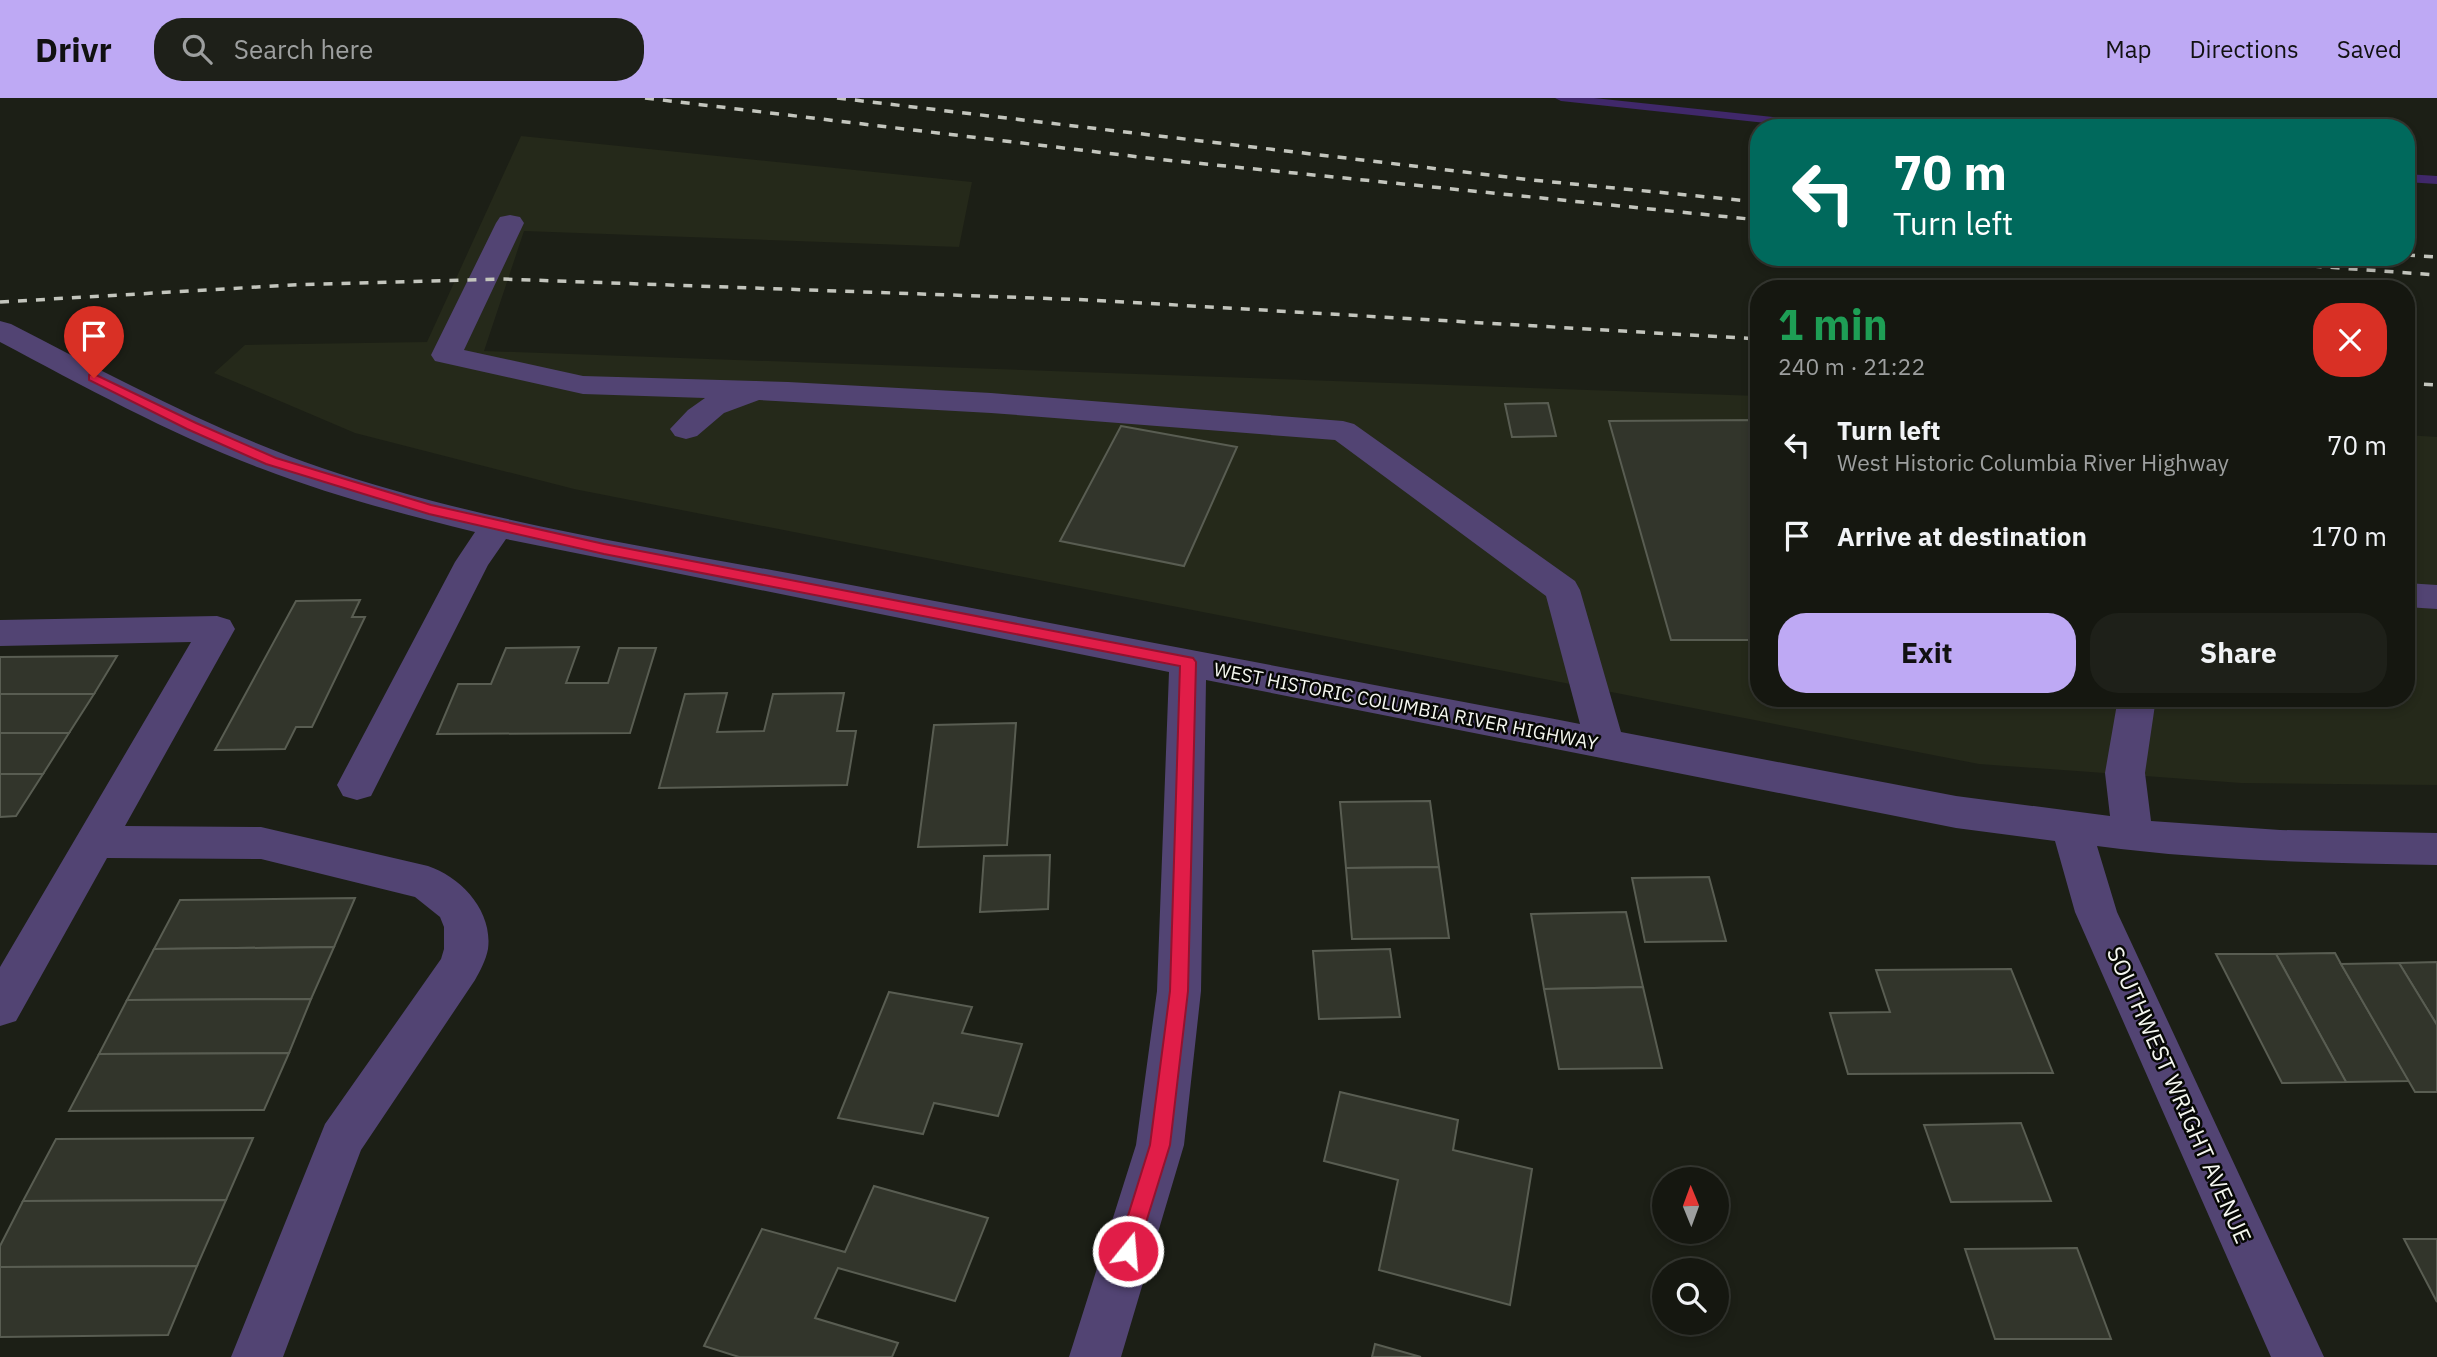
<!DOCTYPE html>
<html lang="en">
<head>
<meta charset="utf-8">
<style>
  :root { --surface:#151710; --page:#1e2019; --text:#f1f3f6; --muted:#9d9f9f; --line:#343630; --accent:#bea9f4 }
  body { margin:0; font-family:"IBM Plex Sans",sans-serif; background:var(--page); color:var(--text); height:100vh; display:flex; flex-direction:column; font-size:26px; white-space:nowrap }
  * { box-sizing:border-box; margin:0 }
  p { font-size:23px; color:var(--muted) }
  .icon { flex:none; width:38px; height:38px; fill:none; stroke:currentColor; stroke-width:2; stroke-linecap:round; stroke-linejoin:round }
  .map { position:relative; flex:1; overflow:hidden }
  .drawer { position:absolute; left:1750px; top:182px; width:665px; height:427px; display:flex; flex-direction:column; background:var(--surface); border-radius:28px; box-shadow:0 4px 10px #0003,0 0 0 2px var(--line) }
  .drawer>* { flex:none }
  .hud { position:absolute; left:1750px; top:21px; width:665px; height:147px; border-radius:28px; box-shadow:0 4px 10px #0003,0 0 0 2px var(--line); background:#00695c; color:#fff; overflow:hidden }
  .needle { width:46px; rotate:359deg }
  .tools { position:absolute; left:1652px; top:1069px; display:grid; gap:14px }
  .tools a { display:grid; place-items:center; width:77px; height:77px; border-radius:50%; background:var(--surface); box-shadow:0 4px 10px #0003,0 0 0 2px var(--line); font-size:35px }
  .pin { position:absolute; display:grid; place-items:center; width:60px; height:60px; color:#fff; margin:-72px -30px; border-radius:50% 50% 50% 0; rotate:-45deg; box-shadow:0 0 7px #0007 }
  .pin .icon { rotate:45deg }
  .me { position:absolute; width:77px; margin:-38px; rotate:17deg; stroke-linejoin:round; filter:drop-shadow(0 0 5px #0008) }
  .turn { display:flex; align-items:center; gap:24px; height:147px; padding:0 28px; font-size:32px }
  .turn .icon { width:91px; height:91px; stroke-width:2.5 }
  .turn b { display:block; font-size:49px; line-height:60px }
  .round { display:grid; place-items:center; flex:none; width:74px; height:74px; border-radius:28px; background:var(--page) }
  .headline { display:flex; align-items:center; justify-content:space-between; height:119px; padding:0 28px }
  h1 { font-size:42px; font-weight:700; line-height:52px; color:#1e9e55 }
  .primary-button { display:flex; gap:14px; margin-top:auto; padding:14px 28px }
  .primary-button a { flex:1; height:80px; border-radius:28px; background:var(--accent); color:#111; font-size:28px; font-weight:700; line-height:80px; text-align:center }
  .primary-button a+a { background:var(--page); color:var(--text) }
  ul { padding:0; list-style:none }
  li { display:flex; align-items:center; gap:21px; height:91px; padding:0 28px }
  li div { flex:1 }
  li b { display:block; font-size:26px }
  li em { font-style:normal }
  header { display:flex; align-items:center; gap:42px; box-sizing:border-box; height:98px; padding:0 35px; background:var(--accent); color:#111 }
  header strong { font-size:33px }
  nav { display:flex; gap:38px; margin-inline-start:auto; font-size:24px }
  .search { width:490px; height:63px; background:var(--page); display:flex; align-items:center; gap:18px; box-sizing:border-box; padding:0 24px; border-radius:28px; color:var(--muted); font-size:26px }
  .map>svg:first-child { display:block }
  .built { fill:#25291a }
  .lines { fill:none; stroke-linecap:round; stroke-linejoin:round }
  .stream { fill:#40286a; fill-rule:evenodd }
  .building { fill:#32352b; stroke:#595d52; stroke-width:2 }
  .minor { fill:#524473; fill-rule:evenodd }
  .rail { stroke:#c3c5bd; stroke-width:3.5; stroke-dasharray:9 9; stroke-linecap:butt }
  .route { fill:#e11d48; stroke:#92132f; stroke-width:2 }
  .labels { text-anchor:middle; stroke-width:5; stroke-linejoin:round; paint-order:stroke }
  .street-label { font-size:19px; fill:#f4f6ef; stroke:#070805 }
  .near-street-label { font-size:23px; fill:#f4f6ef; stroke:#070805 }
</style>
</head>
<body>
<header>
<strong>Drivr</strong>
<div class="search"><svg class="icon" aria-label="search" viewBox="0 0 24 24"><circle cx="10" cy="10" r="6"/><path d="M15 15l6 6"/></svg>Search here</div>
<nav><a>Map</a><a>Directions</a><a>Saved</a></nav>
</header>
<div class="map">
<svg width="2437" height="1259" viewBox="0 0 2437 1259">
  <rect width="100%" height="100%" fill="#1c1f16"/>
  <polygon class="built" points="521,38 972,84 959,149 524,133 484,253 1759,298 1759,600 2406,600 2406,337 2437,339 2437,687 2241,685 1979,666 574,391 355,335 214,275 245,247 427,244"/>
  <g class="lines">
    <g class="stream">
      <polygon points="1555,0 1594,0 1849,27 1855,30 1813,30 1561,3"/>
      <polygon points="2406,76 2437,78 2437,86 2406,84"/>
    </g>
  </g>
  <g class="building">
    <polygon points="1548,305 1556,338 1512,339 1505,306"/>
    <polygon points="1759,322 1759,556 1754,542 1671,542 1609,323"/>
    <polygon points="1121,328 1237,349 1184,468 1060,443"/>
    <polygon points="360,502 352,519 365,519 312,629 296,629 285,651 215,652 296,503"/>
    <polygon points="579,549 566,585 608,585 619,550 656,550 630,635 437,636 458,586 491,586 506,550"/>
    <polygon points="117,558 94,596 0,596 0,559"/>
    <polygon points="727,595 717,634 764,633 773,596 844,595 837,633 856,633 847,687 659,690 685,596"/>
    <polygon points="0,596 94,596 69,635 0,635"/>
    <polygon points="1016,625 1007,747 918,749 934,627"/>
    <polygon points="0,635 69,635 43,676 0,676"/>
    <polygon points="0,676 43,676 16,718 0,719"/>
    <polygon points="1430,703 1439,769 1346,770 1340,704"/>
    <polygon points="1050,757 1048,811 980,814 984,758"/>
    <polygon points="1439,769 1449,840 1352,841 1346,770"/>
    <polygon points="1709,779 1726,843 1645,844 1632,780"/>
    <polygon points="355,800 334,849 154,851 180,802"/>
    <polygon points="1626,814 1643,889 1544,891 1531,816"/>
    <polygon points="334,849 311,901 127,902 154,851"/>
    <polygon points="1390,851 1400,919 1319,921 1313,853"/>
    <polygon points="2335,855 2341,866 2409,983 2346,984 2276,856"/>
    <polygon points="2216,856 2276,856 2346,984 2282,985"/>
    <polygon points="2437,864 2437,927 2399,865"/>
    <polygon points="2399,865 2437,927 2437,994 2415,994 2341,866"/>
    <polygon points="2011,871 2053,975 1848,976 1830,915 1890,914 1876,872"/>
    <polygon points="1643,889 1662,970 1559,971 1544,891"/>
    <polygon points="889,894 972,909 962,935 1022,946 998,1018 934,1005 923,1036 838,1020"/>
    <polygon points="311,901 289,955 99,956 127,902"/>
    <polygon points="289,955 264,1012 69,1013 99,956"/>
    <polygon points="1340,994 1458,1022 1453,1052 1532,1071 1510,1207 1379,1172 1398,1082 1324,1063"/>
    <polygon points="2021,1025 2051,1103 1951,1104 1924,1027"/>
    <polygon points="253,1040 226,1102 23,1103 56,1041"/>
    <polygon points="874,1088 988,1120 955,1203 838,1170 815,1220 898,1245 892,1259 739,1259 704,1248 762,1131 845,1154"/>
    <polygon points="226,1102 197,1168 0,1169 0,1148 23,1103"/>
    <polygon points="2404,1141 2437,1141 2437,1204"/>
    <polygon points="2077,1150 2111,1241 1995,1241 1965,1151"/>
    <polygon points="197,1168 168,1237 0,1239 0,1169"/>
    <polygon points="1375,1246 1421,1259 1372,1259"/>
  </g>
  <g class="lines">
    <g class="minor">
      <path d="M510,117L520,119L524,125L464,252L583,278L788,284L991,295L1343,323L1354,326L1575,483L1580,492L1621,634L1956,698L2110,718L2105,675L2118,600H2156L2145,675L2151,723L2280,732L2437,735V767C2323,765 2210,763 2097,748L2117,814L2324,1259H2271L2075,814L2055,743L1956,730L1206,582L1201,893L1184,1047L1121,1259H1069L1136,1047L1157,893L1169,574L506,441L488,467L371,698L357,702L343,698L337,687L455,464L475,434C402,416 330,397 260,370C170,336 85,289 0,244V223L11,226C112,278 214,333 322,370C484,425 657,450 825,482C1077,530 1328,578 1580,626L1546,498L1335,342L991,315L759,302L724,315L697,338L686,341L675,338L670,331L688,312L705,300L583,296L435,263L431,257L496,125L500,119Z"/>
      <polygon points="2406,485 2437,487 2437,511 2406,509"/>
      <path d="M217,518L230,522L235,531L125,728L261,729L428,768C461,779 493,813 488,851C486,862 480,873 475,882L361,1052L283,1259H231L325,1026L441,861L444,851V829L440,819L415,799L261,761L107,760L16,923L0,928V869L191,544L0,548V522Z"/>
    </g>
    <g class="rail">
      <polyline points="645,0 1156,61 1759,122"/>
      <polyline points="837,0 1532,82 1759,104"/>
      <polyline points="2406,157 2437,159"/>
      <polyline points="2187,159 2437,177"/>
      <polyline points="0,204 292,187 501,181 1090,202 1759,241"/>
      <polyline points="2406,285 2437,287"/>
    </g>
  </g>
  <polygon class="route" points="94,276 196,325 276,360 431,407 604,446 1193,560 1196,564 1188,893 1170,1047 1135,1160 1128,1163 1120,1160 1117,1153 1150,1047 1170,893 1180,568 604,456 429,416 266,366 187,331 89,282 89,277"/>
  <g class="labels">
    <g class="street-label">
      <text transform="translate(1406 608) rotate(11)" y="7">WEST HISTORIC COLUMBIA RIVER HIGHWAY</text>
    </g>
    <g class="near-street-label">
      <text transform="translate(2179 997) rotate(66)" y="8">SOUTHWEST WRIGHT AVENUE</text>
    </g>
  </g>
</svg>
<div class="tools">
<a><svg class="needle" viewBox="-14 -14 28 28"><path d="M0-13l5 13h-10z" fill="#e53935"/><path d="M0 13l5-13h-10z" fill="#9d9f9f"/></svg></a>
<a><svg class="icon" aria-label="search" viewBox="0 0 24 24"><circle cx="10" cy="10" r="6"/><path d="M15 15l6 6"/></svg></a>
</div>
<div class="pin" style="left:94px;top:280px;background:#d93025"><svg class="icon" aria-label="arrive" viewBox="0 0 24 24"><path d="M6 21V4h12l-3 4 3 4H6"/></svg></div>
<svg class="me" style="left:1128px;top:1153px" viewBox="-20 -20 40 40"><circle r="17" fill="#e11d48" stroke="#fff" stroke-width="3"/><path d="M0-11L8 9 0 5-8 9z" fill="#fff"/></svg>
<div class="hud">
<div class="turn"><svg class="icon" aria-label="left" viewBox="0 0 24 24"><path d="M17 20v-9H6M10 6l-5 5 5 5"/></svg><div><b>70 m</b>Turn left</div></div>
</div>
<section class="drawer">
<div class="headline"><div><h1>1 min</h1><p>240 m · 21:22</p></div><a class="round" style="background:#d93025;color:#fff"><svg class="icon" aria-label="close" viewBox="0 0 24 24"><path d="M6 6l12 12M18 6L6 18"/></svg></a></div>
<ul>
<li><svg class="icon" aria-label="left" viewBox="0 0 24 24"><path d="M17 20v-9H6M10 6l-5 5 5 5"/></svg><div><b>Turn left</b><p>West Historic Columbia River Highway</p></div><em>70 m</em></li>
<li><svg class="icon" aria-label="arrive" viewBox="0 0 24 24"><path d="M6 21V4h12l-3 4 3 4H6"/></svg><div><b>Arrive at destination</b></div><em>170 m</em></li>
</ul>
<div class="primary-button"><a>Exit</a><a>Share</a></div>
</section>
</div>
</body>
</html>
